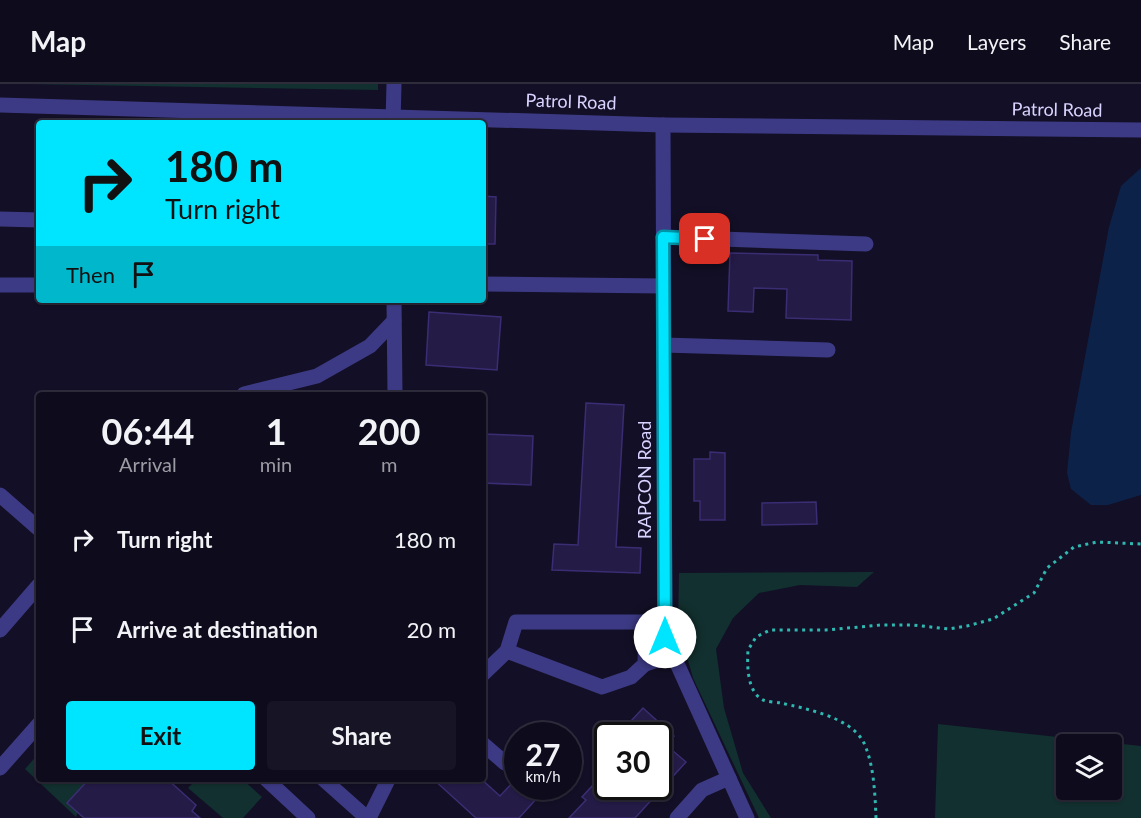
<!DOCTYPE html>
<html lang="en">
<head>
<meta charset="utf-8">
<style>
  :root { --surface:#0e0b1c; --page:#171425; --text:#f1f3f6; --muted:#9b9ba3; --line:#2e2b3b; --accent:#00e5ff }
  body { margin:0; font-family:Lato,sans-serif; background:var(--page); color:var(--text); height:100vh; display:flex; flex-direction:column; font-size:22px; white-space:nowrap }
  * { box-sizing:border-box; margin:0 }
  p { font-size:20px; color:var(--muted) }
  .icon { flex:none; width:33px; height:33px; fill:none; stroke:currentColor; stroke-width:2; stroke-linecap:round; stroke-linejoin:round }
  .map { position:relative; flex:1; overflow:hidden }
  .side { position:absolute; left:36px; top:308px; width:450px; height:390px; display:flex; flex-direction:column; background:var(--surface); border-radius:6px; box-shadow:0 2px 4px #0004,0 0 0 2px var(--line) }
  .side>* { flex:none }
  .banner { position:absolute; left:36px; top:36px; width:450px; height:183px; border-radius:6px; box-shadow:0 2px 4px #0004,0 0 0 2px var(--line); background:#00e5ff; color:#111; overflow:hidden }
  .buttons { position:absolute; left:1056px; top:650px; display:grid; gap:12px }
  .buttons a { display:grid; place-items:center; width:66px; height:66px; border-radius:6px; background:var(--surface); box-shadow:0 2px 4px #0004,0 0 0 2px var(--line); font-size:30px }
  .speed { position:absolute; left:504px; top:638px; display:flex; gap:12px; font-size:30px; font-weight:700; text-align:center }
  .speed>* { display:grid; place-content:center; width:78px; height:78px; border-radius:50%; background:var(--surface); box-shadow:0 2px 4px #0004,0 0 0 2px var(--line); line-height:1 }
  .speed small { font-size:15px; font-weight:400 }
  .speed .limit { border:3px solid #111; border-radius:9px; background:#fff; color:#111 }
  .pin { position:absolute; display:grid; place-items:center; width:51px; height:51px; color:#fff; margin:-26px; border-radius:12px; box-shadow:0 3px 9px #0006 }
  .me { position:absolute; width:66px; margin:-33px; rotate:0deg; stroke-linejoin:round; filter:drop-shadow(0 0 4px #0008) }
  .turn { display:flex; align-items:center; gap:21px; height:126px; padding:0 30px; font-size:27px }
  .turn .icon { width:78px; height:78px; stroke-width:2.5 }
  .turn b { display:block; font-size:42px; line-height:51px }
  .then { display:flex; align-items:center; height:57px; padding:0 30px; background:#0003; gap:12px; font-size:22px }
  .eta { display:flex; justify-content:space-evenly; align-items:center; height:102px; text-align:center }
  .eta b { font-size:36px; font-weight:700; line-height:42px }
  .primary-button { display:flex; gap:12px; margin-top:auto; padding:12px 30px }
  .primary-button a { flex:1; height:69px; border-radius:6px; background:var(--accent); color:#111; font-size:24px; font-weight:700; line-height:69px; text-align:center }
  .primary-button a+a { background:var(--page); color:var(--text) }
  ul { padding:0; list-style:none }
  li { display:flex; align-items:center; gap:18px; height:90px; padding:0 30px }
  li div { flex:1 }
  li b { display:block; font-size:22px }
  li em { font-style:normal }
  header { display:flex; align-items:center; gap:36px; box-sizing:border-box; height:84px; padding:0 30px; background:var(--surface); border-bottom:2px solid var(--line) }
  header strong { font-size:28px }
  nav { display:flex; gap:33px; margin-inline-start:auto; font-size:21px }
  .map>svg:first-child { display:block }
  .green { fill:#12302f; fill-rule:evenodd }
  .water { fill:#0c2248 }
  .building { fill:#241b47; stroke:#3b2d73; stroke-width:1.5 }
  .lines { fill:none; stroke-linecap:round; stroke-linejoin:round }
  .path { stroke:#2fb8b0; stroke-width:3; stroke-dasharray:3 4.5; stroke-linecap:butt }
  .minor { stroke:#3d3a85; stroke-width:15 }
  .route-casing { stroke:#0095a6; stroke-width:15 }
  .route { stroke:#00e5ff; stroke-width:10 }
  .labels { text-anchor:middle; stroke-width:4.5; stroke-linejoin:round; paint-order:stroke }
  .street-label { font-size:18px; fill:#d9d4ff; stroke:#130f26 }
</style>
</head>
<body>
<header>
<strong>Map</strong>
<nav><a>Map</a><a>Layers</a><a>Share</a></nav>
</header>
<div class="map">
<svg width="1141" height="734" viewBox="0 0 1141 734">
  <rect width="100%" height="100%" fill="#130f26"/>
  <g class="green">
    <polygon points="27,0 378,0 378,6"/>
    <polygon points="874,488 857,503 800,501 759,509 733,534 716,565 724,624 743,689 771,734 759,734 693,594 678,541 679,489"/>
    <path d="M938,640L1141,662V734H935ZM1066,660H1112V705H1066Z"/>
    <polygon points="39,669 39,694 90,695 76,733 25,685"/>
    <polygon points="197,695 242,695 262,713 243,734 223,734 188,704"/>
  </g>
  <polygon class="water" points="1141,84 1141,411 1108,421 1091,421 1071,405 1067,389 1071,348 1109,143 1121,102"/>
  <g class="building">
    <polygon points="483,112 496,113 495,160 483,160"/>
    <polygon points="730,169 818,171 818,176 852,177 851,236 786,234 787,205 754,204 753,228 728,227"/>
    <polygon points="429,228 501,233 497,286 426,281"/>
    <polygon points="586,319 624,321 616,463 641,464 640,489 552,486 554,460 578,461"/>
    <polygon points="483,350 533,352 531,401 483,399"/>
    <polygon points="710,368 725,369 725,436 700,436 700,417 694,417 694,375 710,375"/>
    <polygon points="816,418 817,440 762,441 762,419"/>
    <polygon points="643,624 674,652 666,661 686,678 635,734 569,734 586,716 582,713 608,685 608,702 658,702 658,651 618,651"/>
    <polygon points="518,693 518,702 548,702 519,734 476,734 432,694 480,694 500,712"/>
    <polygon points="90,694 166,694 196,721 192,727 200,734 84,734 67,719"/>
  </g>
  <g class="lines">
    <path class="path" d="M876,734C875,710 874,679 863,657C849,633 807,625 781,619C776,618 768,618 763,616C747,608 747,581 748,566L756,553L770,546H826L881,541H913L949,545L967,542L993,535L1034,509L1047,484L1074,463L1097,458L1141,460"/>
    <g class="minor">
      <polyline points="0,21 663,41 1141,46"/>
      <polyline points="393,39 394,0"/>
      <polyline points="663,41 665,553 747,734"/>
      <polyline points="0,135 39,136"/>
      <polyline points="663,153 866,160"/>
      <polyline points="483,200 663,202"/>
      <polyline points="0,201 39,201"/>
      <polyline points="394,216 395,310"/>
      <polyline points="664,261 828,266"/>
      <polyline points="244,310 317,292 370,262 394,237"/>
      <polyline points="0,411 39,445"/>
      <polyline points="0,546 39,501"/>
      <polyline points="507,567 602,603 631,593 645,580 646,538"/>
      <polyline points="645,580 673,571"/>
      <polyline points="483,590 507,567 516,538 665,538"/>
      <polyline points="483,660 505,679"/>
      <polyline points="0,684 39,640"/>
      <polyline points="265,694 308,734"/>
      <polyline points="322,694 367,734"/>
      <polyline points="369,734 389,694"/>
      <polyline points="677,734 702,706 729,694"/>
    </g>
  </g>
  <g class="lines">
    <g class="route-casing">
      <polyline id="route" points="665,553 663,153 705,155"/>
    </g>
    <use href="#route" class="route"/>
  </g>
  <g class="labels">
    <g class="street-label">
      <text transform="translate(571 18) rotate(2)" y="6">Patrol Road</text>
      <text transform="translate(1057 26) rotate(1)" y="6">Patrol Road</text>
      <text transform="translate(645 396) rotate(-90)" y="6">RAPCON Road</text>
    </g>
  </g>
</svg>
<div class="buttons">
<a><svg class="icon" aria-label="layers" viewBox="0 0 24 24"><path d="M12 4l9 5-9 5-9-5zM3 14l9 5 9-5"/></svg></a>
</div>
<div class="speed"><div>27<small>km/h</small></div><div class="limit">30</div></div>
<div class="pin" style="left:705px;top:155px;background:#d93025"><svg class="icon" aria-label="arrive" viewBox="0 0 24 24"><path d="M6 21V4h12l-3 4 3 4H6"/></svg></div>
<svg class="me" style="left:665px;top:553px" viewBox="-20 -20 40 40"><circle r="19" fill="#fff"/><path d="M0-13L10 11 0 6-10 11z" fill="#00e5ff"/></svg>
<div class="banner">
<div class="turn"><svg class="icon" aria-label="right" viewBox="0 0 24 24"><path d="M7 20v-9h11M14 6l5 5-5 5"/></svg><div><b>180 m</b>Turn right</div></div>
<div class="then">Then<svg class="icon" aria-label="arrive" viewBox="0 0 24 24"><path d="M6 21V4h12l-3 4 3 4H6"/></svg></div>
</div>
<section class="side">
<div class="eta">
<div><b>06:44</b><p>Arrival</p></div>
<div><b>1</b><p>min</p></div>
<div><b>200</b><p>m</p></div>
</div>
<ul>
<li><svg class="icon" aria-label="right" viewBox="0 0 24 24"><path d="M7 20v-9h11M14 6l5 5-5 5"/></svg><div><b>Turn right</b></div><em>180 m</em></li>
<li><svg class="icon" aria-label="arrive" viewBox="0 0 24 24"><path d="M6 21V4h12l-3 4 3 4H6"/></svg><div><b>Arrive at destination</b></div><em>20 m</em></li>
</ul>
<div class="primary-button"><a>Exit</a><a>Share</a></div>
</section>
</div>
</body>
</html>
